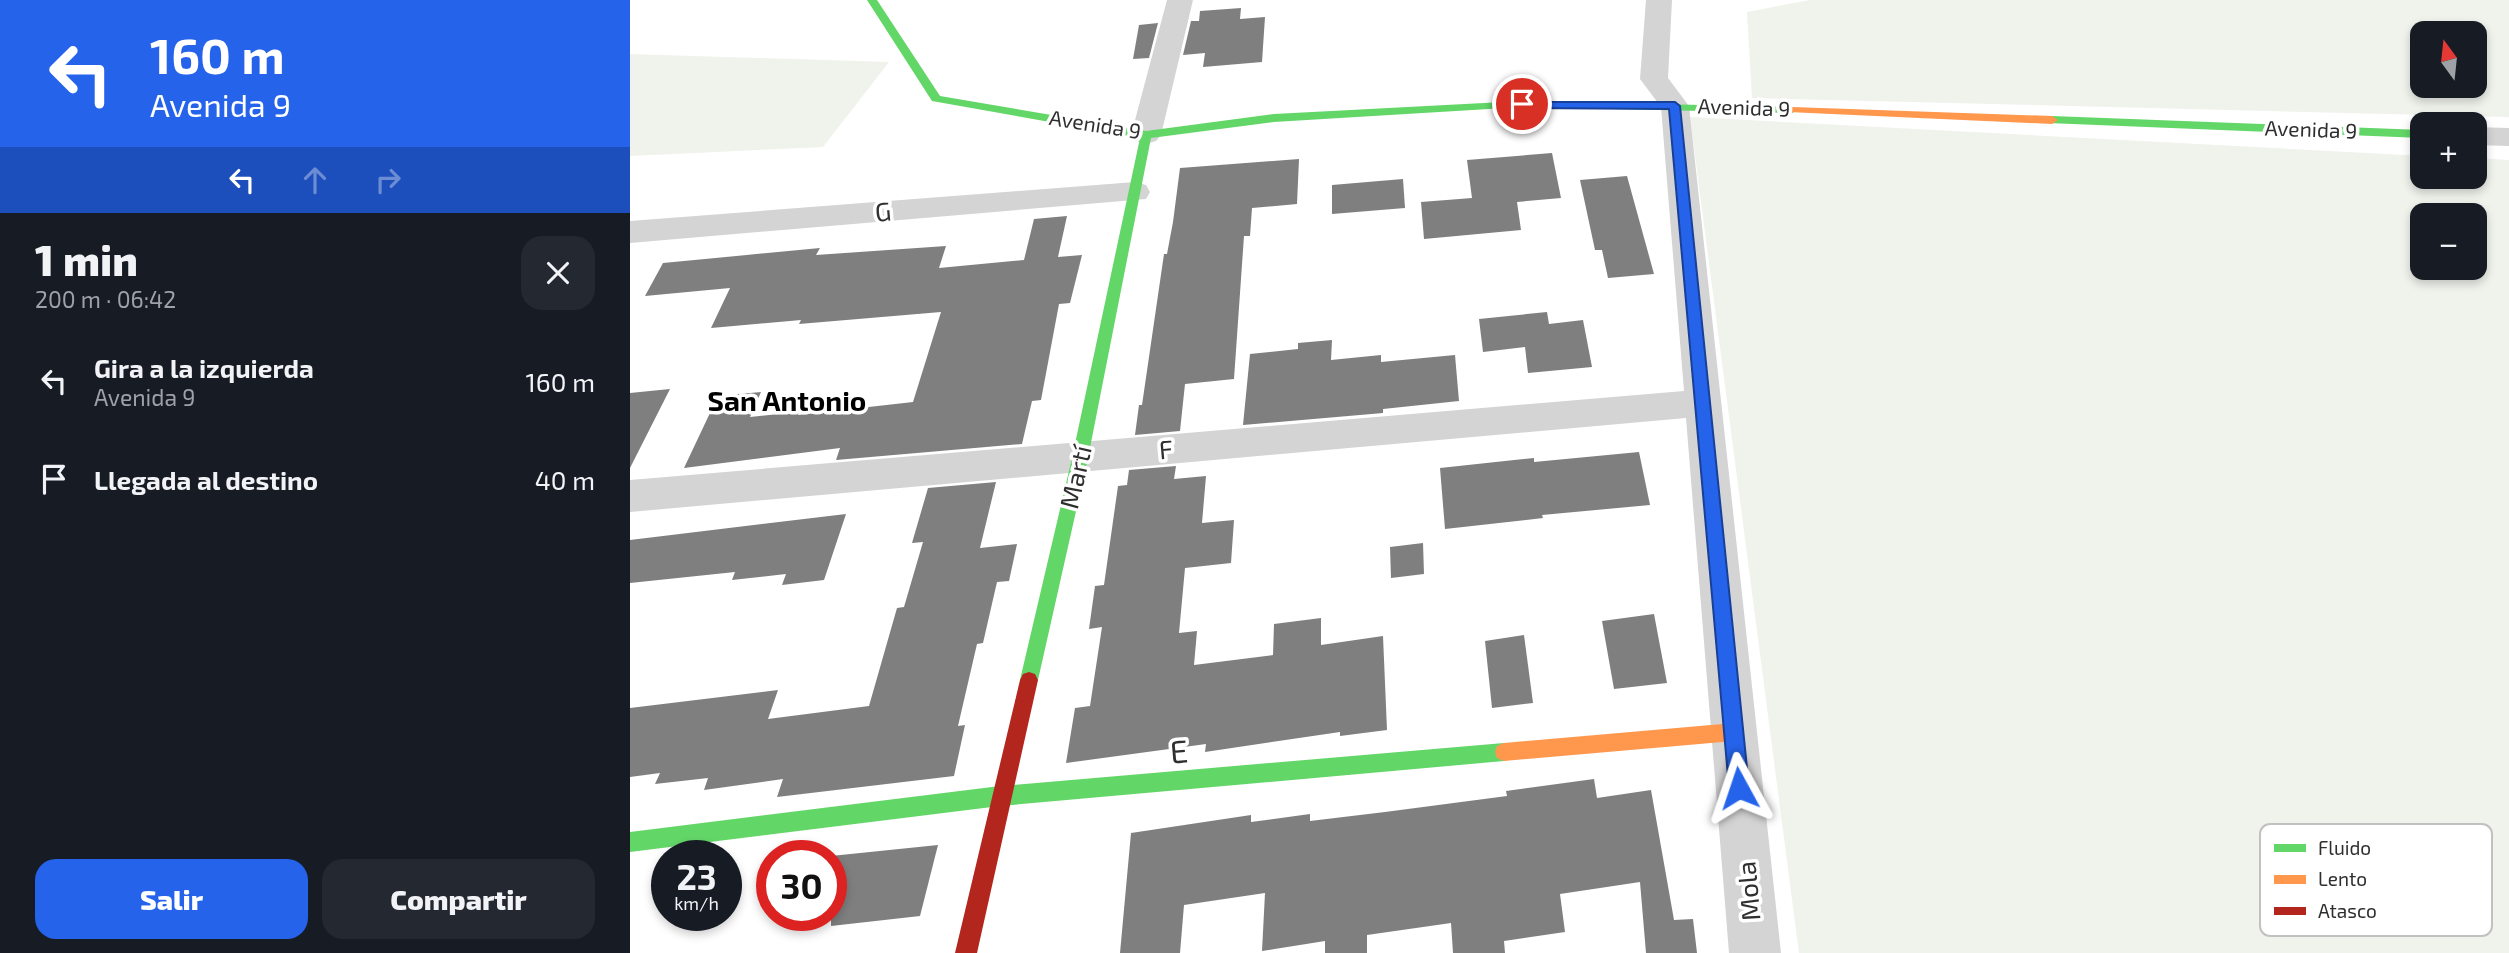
<!DOCTYPE html>
<html lang="es">
<head>
<meta charset="utf-8">
<style>
  :root { --surface:#171b24; --page:#242831; --text:#f1f3f6; --muted:#9ea1a6; --accent:#2563eb }
  body { margin:0; font-family:"Exo 2",sans-serif; background:var(--page); color:var(--text); height:100vh; display:flex; flex-direction:column; font-size:26px; white-space:nowrap }
  * { box-sizing:border-box; margin:0 }
  p { font-size:23px; color:var(--muted) }
  .icon { flex:none; width:38px; height:38px; fill:none; stroke:currentColor; stroke-width:2; stroke-linecap:round; stroke-linejoin:round }
  .map { position:relative; flex:1; overflow:hidden }
  .details { display:flex; flex-direction:column; background:var(--surface); width:630px }
  .details>* { flex:none }
  .hud { background:#2563eb; color:#fff; overflow:hidden }
  .needle { width:46px; rotate:345deg }
  .controls { position:absolute; left:1780px; top:21px; display:grid; gap:14px }
  .controls a { display:grid; place-items:center; width:77px; height:77px; border-radius:14px; background:var(--surface); box-shadow:0 4px 10px #0003; font-size:35px }
  .speed { position:absolute; left:21px; top:840px; display:flex; gap:14px; font-size:35px; font-weight:700; text-align:center }
  .speed>* { display:grid; place-content:center; width:91px; height:91px; border-radius:50%; background:var(--surface); box-shadow:0 4px 10px #0003; line-height:1 }
  .speed small { font-size:18px; font-weight:400 }
  .speed .limit { border:10px solid #d22; background:#fff; color:#111 }
  .pin { position:absolute; display:grid; place-items:center; width:60px; height:60px; color:#fff; margin:-30px; border:4px solid #fff; border-radius:50%; box-shadow:0 2px 7px #0007 }
  .me { position:absolute; width:77px; margin:-38px; rotate:355deg; stroke-linejoin:round; filter:drop-shadow(0 0 5px #0008) }
  .turn { display:flex; align-items:center; gap:24px; height:147px; padding:0 35px; font-size:32px }
  .turn .icon { width:91px; height:91px; stroke-width:2.5 }
  .turn b { display:block; font-size:49px; line-height:60px }
  .lanes { display:flex; align-items:center; height:66px; padding:0 35px; background:#0003; justify-content:center; gap:35px; direction:ltr }
  .lanes .off { opacity:.35 }
  .round { display:grid; place-items:center; flex:none; width:74px; height:74px; border-radius:21px; background:var(--page) }
  .headline { display:flex; align-items:center; justify-content:space-between; height:119px; padding:0 35px }
  h1 { font-size:42px; font-weight:800; line-height:52px }
  .button { display:flex; gap:14px; margin-top:auto; padding:14px 35px }
  .button a { flex:1; height:80px; border-radius:21px; background:var(--accent); color:#fff; font-size:28px; font-weight:800; line-height:80px; text-align:center }
  .button a+a { background:var(--page); color:var(--text) }
  ul { padding:0; list-style:none }
  li { display:flex; align-items:center; gap:21px; height:98px; padding:0 35px }
  li div { flex:1 }
  li b { display:block; font-size:26px }
  li em { font-style:normal }
  main { display:flex; flex:1; min-height:0 }
  .map>svg:first-child { display:block }
  .green { fill:#f0f2ec; fill-rule:evenodd }
  .building { fill:#7f7f7f }
  .lines { fill:none; stroke-linecap:round; stroke-linejoin:round }
  .street { fill:#d4d4d4; fill-rule:evenodd }
  .fast { fill:#63d668; fill-rule:evenodd }
  .slow { fill:#ff974d; fill-rule:evenodd }
  .jam { fill:#b3261e; fill-rule:evenodd }
  .route { fill:#2563eb; stroke:#184099; stroke-width:2 }
  .labels { text-anchor:middle; stroke-width:7; stroke-linejoin:round; paint-order:stroke }
  .far-street-label { font-size:21px; fill:#2f2f2f; stroke:#fff }
  .street-label { font-size:26px; fill:#2f2f2f; stroke:#fff }
  .neighbourhood-label { font-size:28px; font-weight:bold; fill:#000; stroke:#fff }
  .near-street-label { font-size:32px; fill:#2f2f2f; stroke:#fff }
  .key { fill:#fff; stroke:#c1c1c1; stroke-width:2 }
  .key-label { font-size:19px; fill:#2f2f2f }
</style>
</head>
<body>
<main>
<section class="details">
<div class="hud">
<div class="turn"><svg class="icon" aria-label="left" viewBox="0 0 24 24"><path d="M17 20v-9H6M10 6l-5 5 5 5"/></svg><div><b>160 m</b>Avenida 9</div></div>
<div class="lanes"><svg class="icon" aria-label="left" viewBox="0 0 24 24"><path d="M17 20v-9H6M10 6l-5 5 5 5"/></svg><svg class="icon off" aria-label="ahead" viewBox="0 0 24 24"><path d="M12 20V5M6 11l6-6 6 6"/></svg><svg class="icon off" aria-label="right" viewBox="0 0 24 24"><path d="M7 20v-9h11M14 6l5 5-5 5"/></svg></div>
</div>
<div class="headline"><div><h1>1 min</h1><p>200 m · 06:42</p></div><a class="round"><svg class="icon" aria-label="close" viewBox="0 0 24 24"><path d="M6 6l12 12M18 6L6 18"/></svg></a></div>
<ul>
<li><svg class="icon" aria-label="left" viewBox="0 0 24 24"><path d="M17 20v-9H6M10 6l-5 5 5 5"/></svg><div><b>Gira a la izquierda</b><p>Avenida 9</p></div><em>160 m</em></li>
<li><svg class="icon" aria-label="arrive" viewBox="0 0 24 24"><path d="M6 21V4h12l-3 4 3 4H6"/></svg><div><b>Llegada al destino</b></div><em>40 m</em></li>
</ul>
<div class="button"><a>Salir</a><a>Compartir</a></div>
</section>
<div class="map">
<svg width="1879" height="953" viewBox="0 0 1879 953">
  <rect width="100%" height="100%" fill="#fff"/>
  <g class="green">
    <path d="M1180,0H1879V117L1122,98L1117,12ZM1792,33H1844V86H1792Z"/>
    <polygon points="0,54 259,62 193,147 0,156"/>
    <path d="M1060,117L1792,156V177H1844L1845,158L1879,160V953H1169ZM1792,215H1844V268H1792Z"/>
  </g>
  <g class="building">
    <polygon points="611,8 610,19 635,17 632,62 573,67 575,53 553,55 561,21 569,21 570,11"/>
    <polygon points="528,23 519,58 503,59 509,25"/>
    <polygon points="922,153 931,198 887,202 891,230 794,239 791,202 842,198 837,160"/>
    <polygon points="669,159 667,204 622,208 620,236 614,236 604,379 555,384 550,431 505,435 509,405 512,405 534,254 537,254 543,222 550,168"/>
    <polygon points="997,176 1024,274 978,278 972,250 965,250 950,180"/>
    <polygon points="773,179 775,208 702,214 702,185"/>
    <polygon points="437,216 428,257 452,255 440,303 429,304 411,400 402,401 392,444 206,460 210,448 54,468 88,396 131,392 120,417 169,412 168,415 283,402 311,312 169,324 171,320 81,328 100,288 15,296 33,263 190,248 186,255 316,246 309,268 394,260 404,219"/>
    <polygon points="917,312 919,324 953,320 962,367 898,373 895,347 853,352 849,319"/>
    <polygon points="702,340 701,360 751,355 751,362 825,355 829,401 753,409 753,413 613,425 620,354 668,349 668,343"/>
    <polygon points="40,389 0,468 0,393"/>
    <polygon points="1009,452 1020,505 912,515 913,518 815,529 810,468 904,458 904,462"/>
    <polygon points="546,466 544,479 576,476 572,523 604,520 601,563 555,568 549,633 567,631 564,665 643,655 644,624 691,618 691,645 753,636 757,730 710,736 710,732 575,752 576,744 436,763 445,708 460,706 472,627 459,629 465,586 474,585 488,486 497,485 499,470"/>
    <polygon points="366,482 350,548 387,544 379,581 367,582 353,643 347,644 328,726 335,725 324,776 147,797 153,779 74,790 78,778 25,784 30,773 0,777 0,708 148,690 138,719 239,706 267,608 274,607 293,542 282,543 298,488"/>
    <polygon points="216,514 194,580 152,585 156,574 102,580 105,572 0,583 0,540"/>
    <polygon points="793,543 794,574 761,578 760,547"/>
    <polygon points="1024,614 1037,683 984,689 972,621"/>
    <polygon points="894,635 903,703 862,708 855,641"/>
    <polygon points="964,779 967,798 1021,790 1044,920 1063,919 1067,953 1016,953 1010,882 930,894 935,932 874,941 875,953 823,953 821,923 737,935 737,953 695,953 695,941 632,951 635,893 554,905 550,953 490,953 501,833 621,815 621,822 680,814 680,821 755,812 877,796 876,791"/>
    <polygon points="308,845 290,916 201,926 201,856"/>
  </g>
  <g class="lines">
    <g class="street">
      <polygon points="537,0 563,0 531,135 526,141 516,144 506,141 501,135"/>
      <polygon points="1016,0 1042,0 1038,78 1059,106 1151,953 1099,953 1056,418 0,512 0,480 1054,391 1031,107 1010,79"/>
      <polygon points="1844,127 1879,128 1879,146 1844,145"/>
      <polygon points="505,182 516,185 520,192 516,199 0,243 0,221"/>
    </g>
    <g class="fast">
      <polygon points="237,0 247,0 310,96 516,131 644,114 892,101 1162,107 1168,110 1162,113 892,107 644,122 521,138 458,458 408,680 405,686 399,688 393,686 390,680 442,458 510,138 302,101"/>
      <polygon points="1422,116 1792,130 1792,138 1418,123 1416,120"/>
      <polygon points="874,743 881,746 883,752 881,758 874,761 370,806 0,852 0,832 370,786"/>
    </g>
    <g class="slow">
      <polygon points="1162,107 1422,116 1428,120 1422,124 1158,112 1156,110"/>
      <polygon points="1104,723 1111,726 1113,732 1111,738 1104,741 874,761 867,758 865,752 867,746 874,743"/>
    </g>
    <polygon class="jam" points="399,672 405,674 408,680 347,953 325,953 390,680 393,674"/>
  </g>
  <polygon class="route" points="887,102 1045,102 1050,106 1119,788 1116,794 1109,797 1102,794 1099,788 1039,109 892,108 886,104"/>
  <g class="labels">
    <g class="far-street-label">
      <text transform="translate(1114 108) rotate(2)" y="7">Avenida 9</text>
      <text transform="translate(465 125) rotate(9)" y="7">Avenida 9</text>
      <text transform="translate(1681 130) rotate(2)" y="7">Avenida 9</text>
    </g>
    <g class="street-label">
      <text transform="translate(253 212) rotate(-5)" y="9">G</text>
      <text transform="translate(536 450) rotate(-5)" y="9">F</text>
      <text transform="translate(446 477) rotate(-77)" y="9">Martí</text>
      <text transform="translate(1119 891) rotate(-95)" y="9">Mola</text>
    </g>
    <g class="neighbourhood-label">
      <text x="157" y="411">San Antonio</text>
    </g>
    <g class="near-street-label">
      <text transform="translate(549 752) rotate(-5)" y="11">E</text>
    </g>
  </g>
  <rect x="1630" y="824" width="232" height="112" rx="10" class="key"/>
  <rect x="1644" y="844" width="32" height="8" fill="#63d668"/>
  <rect x="1644" y="875" width="32" height="9" fill="#ff974d"/>
  <rect x="1644" y="907" width="32" height="8" fill="#b3261e"/>
  <g class="key-label">
    <text x="1688" y="855">Fluido</text>
    <text x="1688" y="886">Lento</text>
    <text x="1688" y="918">Atasco</text>
  </g>
</svg>
<div class="controls">
<a><svg class="needle" viewBox="-14 -14 28 28"><path d="M0-13l5 13h-10z" fill="#e53935"/><path d="M0 13l5-13h-10z" fill="#9ea1a6"/></svg></a>
<a>+</a>
<a>−</a>
</div>
<div class="speed"><div>23<small>km/h</small></div><div class="limit">30</div></div>
<div class="pin" style="left:892px;top:104px;background:#d93025"><svg class="icon" aria-label="arrive" viewBox="0 0 24 24"><path d="M6 21V4h12l-3 4 3 4H6"/></svg></div>
<svg class="me" style="left:1109px;top:788px" viewBox="-20 -20 40 40"><path d="M0-17L14 15 0 8-14 15z" fill="#2563eb" stroke="#fff" stroke-width="4"/></svg>
</div>
</main>
</body>
</html>
